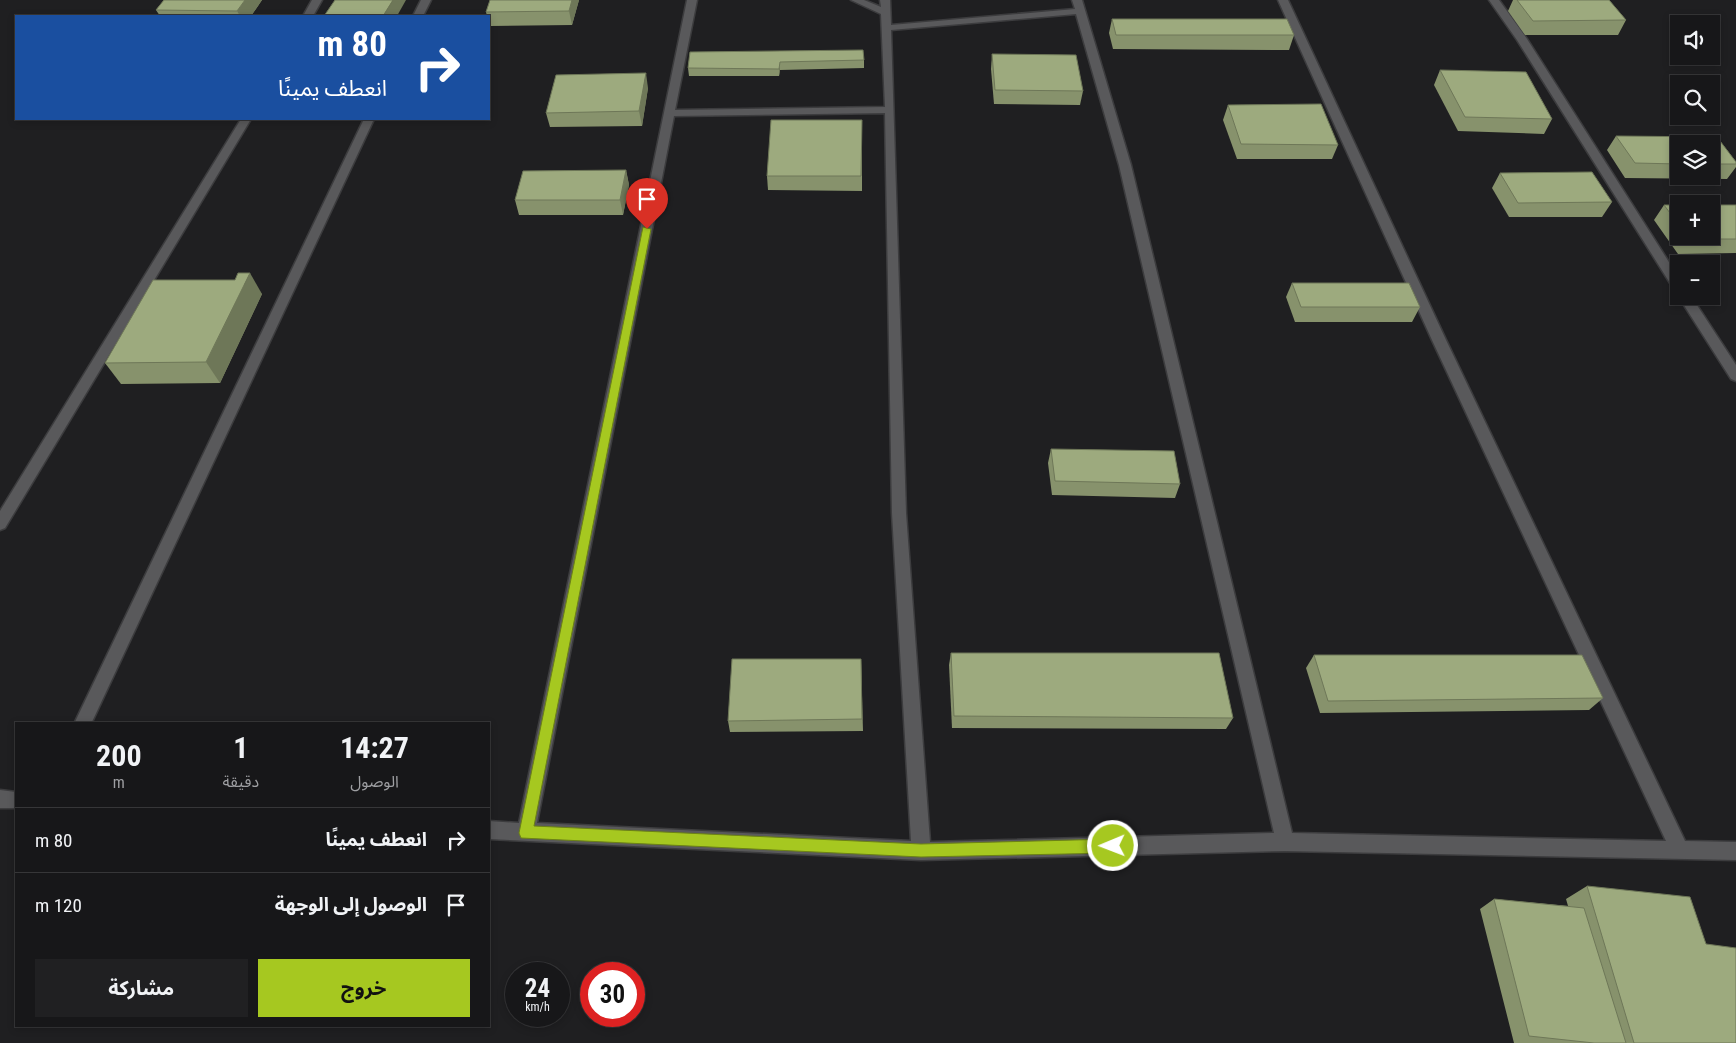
<!DOCTYPE html>
<html lang="ar">
<head>
<meta charset="utf-8">
<style>
  :root { --surface:#171719; --page:#202022; --text:#f1f3f6; --muted:#9e9fa2; --line:#363638; --accent:#a6c820 }
  body { margin:0; font-family:"Roboto Condensed","Noto Sans Arabic",sans-serif; background:var(--page); color:var(--text); direction:rtl; height:100vh; display:flex; flex-direction:column; font-size:19px; white-space:nowrap }
  * { box-sizing:border-box; margin:0 }
  p { font-size:16px; color:var(--muted) }
  .icon { flex:none; width:28px; height:28px; fill:none; stroke:currentColor; stroke-width:2; stroke-linecap:round; stroke-linejoin:round }
  .map { position:relative; flex:1; overflow:hidden; direction:ltr }
  .details { position:absolute; left:15px; top:722px; width:475px; height:305px; display:flex; flex-direction:column; background:var(--surface); border-radius:0px; box-shadow:0 2px 8px #0003,0 0 0 1px var(--line); direction:rtl }
  .details>* { flex:none }
  .banner { position:absolute; left:15px; top:15px; width:475px; height:105px; border-radius:0px; box-shadow:0 2px 8px #0003,0 0 0 1px var(--line); direction:rtl; background:#1a4fa0; color:#fff; overflow:hidden }
  .controls { position:absolute; left:1670px; top:15px; display:grid; gap:10px }
  .controls a { display:grid; place-items:center; width:50px; height:50px; border-radius:0px; background:var(--surface); box-shadow:0 2px 8px #0003,0 0 0 1px var(--line); font-size:25px }
  .speed { position:absolute; left:505px; top:962px; display:flex; gap:10px; font-size:25px; font-weight:700; text-align:center }
  .speed>* { display:grid; place-content:center; width:65px; height:65px; border-radius:50%; background:var(--surface); box-shadow:0 2px 8px #0003,0 0 0 1px var(--line); line-height:1 }
  .speed small { font-size:12px; font-weight:400 }
  .speed .limit { border:8px solid #d22; background:#fff; color:#111 }
  .pin { position:absolute; display:grid; place-items:center; width:42px; height:42px; color:#fff; margin:-51px -21px; border-radius:50% 50% 50% 0; rotate:-45deg; box-shadow:0 0 5px #0007 }
  .pin .icon { rotate:45deg }
  .me { position:absolute; width:55px; margin:-28px; rotate:269deg; stroke-linejoin:round; filter:drop-shadow(0 0 4px #0008) }
  .turn { display:flex; align-items:center; gap:18px; height:105px; padding:0 20px; font-size:22px }
  .turn .icon { width:65px; height:65px; stroke-width:2.5 }
  .turn b { display:block; font-size:35px; line-height:42px }
  .eta { display:flex; justify-content:space-evenly; align-items:center; height:85px; text-align:center }
  .eta b { font-size:30px; font-weight:700; line-height:35px }
  .action { display:flex; gap:10px; margin-top:auto; padding:10px 20px }
  .action a { flex:1; height:58px; border-radius:0px; background:var(--accent); color:#111; font-size:20px; font-weight:700; line-height:58px; text-align:center }
  .action a+a { background:var(--page); color:var(--text) }
  ul { padding:0; list-style:none }
  li { display:flex; align-items:center; gap:15px; height:65px; padding:0 20px; border-top:1px solid var(--line) }
  li div { flex:1 }
  li b { display:block; font-size:19px }
  li em { font-style:normal }
  .map>svg:first-child { display:block }
  .lines { fill:none; stroke-linecap:round; stroke-linejoin:round }
  .street-casing { stroke:#3c3c3e; stroke-width:3 }
  .street { fill:#59595b; fill-rule:evenodd }
  .wall { fill:#87926c; fill-rule:evenodd }
  .shaded-wall { fill:#6e7758 }
  .building { fill:#9daa7e; stroke:#6e7758 }
  .route { fill:#a6c820; stroke:#6c8215 }
</style>
</head>
<body>
<div class="map">
<svg width="1736" height="1043" viewBox="0 0 1736 1043">
  <rect width="100%" height="100%" fill="#1f1f21"/>
  <g class="lines">
    <g class="street-casing">
      <g id="street">
        <polygon points="312,0 322,0 313,16 303,16"/>
        <polygon points="421,0 431,0 423,16 413,16"/>
        <path d="M687,0H697L675,110L885,107L881,14L851,0H864L881,7L880,0H890L891,25L1075,9L1072,0H1082L1131,165L1292,833L1666,841L1432,340L1278,0H1288L1446,340L1685,841L1736,842V860L1285,851L921,860L489,839V821L519,823ZM1076,14L1119,165L1274,833L930,842L906,513L891,30ZM885,113L892,513L911,841L537,823L674,116Z"/>
        <polygon points="1489,0 1499,0 1527,39 1679,278 1679,292 1675,291 1517,40"/>
        <polygon points="241,119 251,119 5,528 0,530 0,511"/>
        <polygon points="364,119 374,119 91,724 74,724"/>
        <polygon points="1679,294 1679,296 1691,296 1736,365 1736,381 1731,379 1680,299 1678,296"/>
        <polygon points="0,790 16,792 16,808 0,808"/>
      </g>
    </g>
    <use href="#street" class="street"/>
  </g>
  <g class="wall">
    <polygon points="164,0 262,0 251,16 160,16 156,10"/>
    <polygon points="579,0 572,25 490,26 489,22 489,16 487,16 486,12"/>
    <polygon points="1513,0 1609,0 1626,20 1618,35 1525,35 1508,11"/>
    <polygon points="1112,19 1294,35 1289,50 1113,49 1109,33"/>
    <polygon points="690,52 864,60 864,68 780,70 779,76 689,76 688,68"/>
    <polygon points="992,54 1083,91 1080,105 994,104 991,69"/>
    <polygon points="1440,70 1552,119 1544,134 1458,131 1434,85"/>
    <polygon points="648,88 642,126 550,127 546,113"/>
    <polygon points="1228,105 1338,145 1332,159 1237,159 1223,120"/>
    <polygon points="862,120 862,191 768,190 767,176"/>
    <path d="M1616,136L1717,137L1736,162V167L1727,179L1625,178L1607,150ZM1679,144H1711V176H1679Z"/>
    <polygon points="626,170 629,185 623,215 519,215 515,200"/>
    <polygon points="1500,173 1612,202 1602,217 1509,217 1492,188"/>
    <polygon points="1664,205 1679,205 1679,236 1711,236 1736,205 1736,253 1678,254 1654,220"/>
    <polygon points="235,280 262,294 220,383 121,384 105,363"/>
    <polygon points="1292,283 1420,307 1412,322 1295,322 1286,297"/>
    <polygon points="1051,449 1180,484 1175,498 1052,495 1048,463"/>
    <polygon points="951,653 1233,718 1226,729 952,728 949,665"/>
    <polygon points="1314,655 1603,698 1589,710 1320,713 1306,668"/>
    <polygon points="861,659 863,731 730,732 728,721"/>
    <polygon points="1587,886 1706,944 1736,1043 1514,1043 1480,909 1494,899 1568,906 1566,899"/>
  </g>
  <g class="shaded-wall">
    <polygon points="245,0 262,0 251,16 240,16 237,11"/>
    <polygon points="393,0 406,0 397,16 383,16"/>
    <polygon points="572,0 579,0 572,25 569,11"/>
    <polygon points="780,62 780,70 779,76 779,69"/>
    <polygon points="646,73 648,88 642,126 639,111"/>
    <polygon points="626,170 629,185 623,215 620,200"/>
    <polygon points="250,273 262,294 220,383 206,362"/>
  </g>
  <g class="building">
    <polygon points="164,0 245,0 237,11 156,10"/>
    <polygon points="335,0 393,0 383,16 324,16"/>
    <polygon points="490,0 572,0 569,11 486,12"/>
    <polygon points="1517,0 1609,0 1626,20 1533,21"/>
    <polygon points="1112,19 1287,19 1294,35 1116,35"/>
    <polygon points="863,50 864,60 780,62 779,69 688,68 690,52"/>
    <polygon points="992,54 1076,55 1083,91 995,90"/>
    <polygon points="1440,70 1526,72 1552,119 1465,117"/>
    <polygon points="646,73 639,111 546,113 556,75"/>
    <polygon points="1321,104 1338,145 1241,144 1228,105"/>
    <polygon points="771,120 862,120 861,176 767,176"/>
    <polygon points="1616,136 1717,137 1736,162 1736,164 1711,164 1711,144 1679,144 1679,164 1635,163"/>
    <polygon points="626,170 620,200 515,200 523,171"/>
    <polygon points="1592,172 1612,202 1518,203 1500,173"/>
    <polygon points="1664,205 1679,205 1679,225"/>
    <polygon points="1711,205 1736,205 1736,239 1690,239 1688,236 1711,236"/>
    <polygon points="238,273 250,273 206,362 105,363 153,280 235,280"/>
    <polygon points="1292,283 1409,283 1420,307 1301,307"/>
    <polygon points="1051,449 1174,451 1180,484 1055,481"/>
    <polygon points="951,653 1219,653 1233,718 954,716"/>
    <polygon points="1314,655 1582,655 1603,698 1328,701"/>
    <polygon points="732,659 861,659 862,719 728,721"/>
    <polygon points="1587,886 1690,897 1706,944 1736,948 1736,1043 1634,1043"/>
    <polygon points="1494,899 1584,908 1626,1043 1594,1043 1529,1036"/>
  </g>
  <polygon class="route" points="643,227 651,229 534,826 921,844 1113,839 1118,841 1120,846 1118,851 1113,853 921,857 521,838 519,833"/>
</svg>
<div class="controls">
<a><svg class="icon" aria-label="sound" viewBox="0 0 24 24"><path d="M4 9h4l5-4v14l-5-4H4zM17 9q2 3 0 6"/></svg></a>
<a><svg class="icon" aria-label="search" viewBox="0 0 24 24"><circle cx="10" cy="10" r="6"/><path d="M15 15l6 6"/></svg></a>
<a><svg class="icon" aria-label="layers" viewBox="0 0 24 24"><path d="M12 4l9 5-9 5-9-5zM3 14l9 5 9-5"/></svg></a>
<a>+</a>
<a>−</a>
</div>
<div class="speed"><div>24<small>km/h</small></div><div class="limit">30</div></div>
<div class="pin" style="left:647px;top:229px;background:#d93025"><svg class="icon" aria-label="arrive" viewBox="0 0 24 24"><path d="M6 21V4h12l-3 4 3 4H6"/></svg></div>
<svg class="me" style="left:1113px;top:846px" viewBox="-20 -20 40 40"><circle r="17" fill="#a6c820" stroke="#fff" stroke-width="3"/><path d="M0-11L8 9 0 5-8 9z" fill="#fff"/></svg>
<div class="banner">
<div class="turn"><svg class="icon" aria-label="right" viewBox="0 0 24 24"><path d="M7 20v-9h11M14 6l5 5-5 5"/></svg><div><b>80 m</b>انعطف يمينًا</div></div>
</div>
<section class="details">
<div class="eta">
<div><b>14:27</b><p>الوصول</p></div>
<div><b>1</b><p>دقيقة</p></div>
<div><b>200</b><p>m</p></div>
</div>
<ul>
<li><svg class="icon" aria-label="right" viewBox="0 0 24 24"><path d="M7 20v-9h11M14 6l5 5-5 5"/></svg><div><b>انعطف يمينًا</b></div><em>80 m</em></li>
<li><svg class="icon" aria-label="arrive" viewBox="0 0 24 24"><path d="M6 21V4h12l-3 4 3 4H6"/></svg><div><b>الوصول إلى الوجهة</b></div><em>120 m</em></li>
</ul>
<div class="action"><a>خروج</a><a>مشاركة</a></div>
</section>
</div>
</body>
</html>
